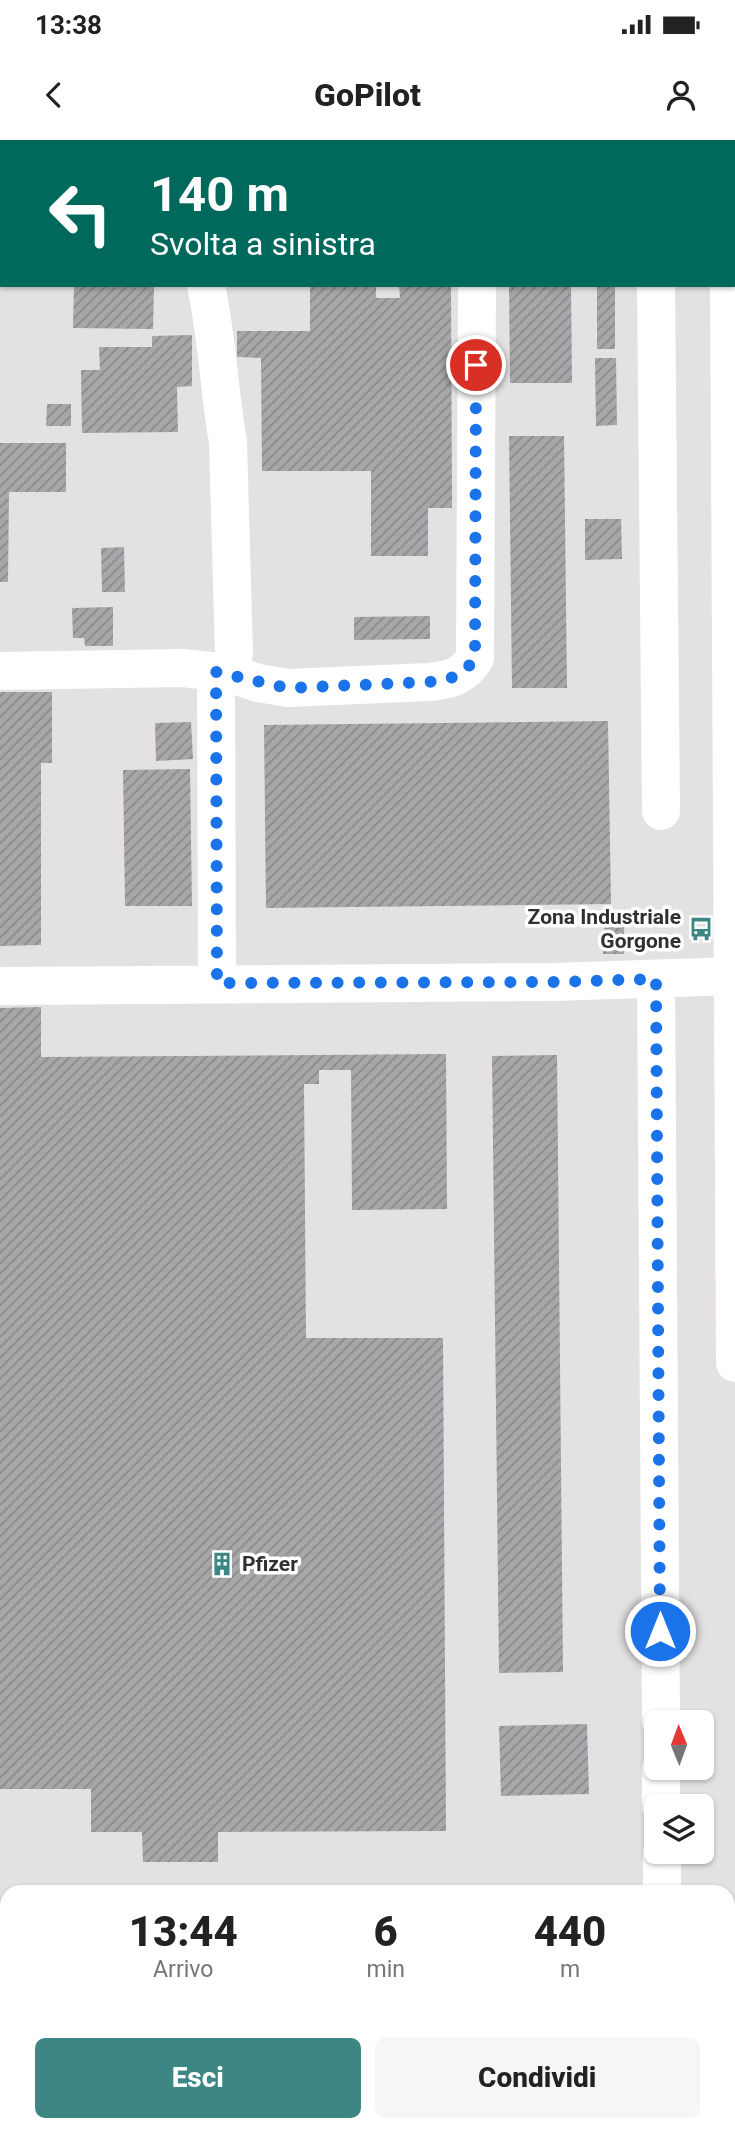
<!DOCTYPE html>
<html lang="it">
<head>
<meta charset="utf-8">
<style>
  :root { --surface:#fff; --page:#f6f6f6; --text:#222; --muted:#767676; --accent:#3d8684 }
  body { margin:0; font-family:Roboto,sans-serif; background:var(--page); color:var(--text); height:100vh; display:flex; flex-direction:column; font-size:26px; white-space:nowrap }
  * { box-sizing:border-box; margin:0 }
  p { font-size:23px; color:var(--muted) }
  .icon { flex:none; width:38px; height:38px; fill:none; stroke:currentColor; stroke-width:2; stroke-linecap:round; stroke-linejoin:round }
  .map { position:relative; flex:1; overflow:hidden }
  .drawer { position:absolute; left:0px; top:1745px; width:735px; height:247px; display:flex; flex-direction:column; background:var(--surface); border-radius:21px 21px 0 0; box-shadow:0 2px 5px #0004 }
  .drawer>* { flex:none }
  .banner { position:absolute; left:0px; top:0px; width:735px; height:147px; box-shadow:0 2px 5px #0004; background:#00695c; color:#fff; overflow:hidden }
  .needle { width:46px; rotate:359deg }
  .buttons { position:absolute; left:644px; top:1570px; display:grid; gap:14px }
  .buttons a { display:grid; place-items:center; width:70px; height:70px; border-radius:10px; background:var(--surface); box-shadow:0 2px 5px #0004; font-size:35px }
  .pin { position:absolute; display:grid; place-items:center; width:60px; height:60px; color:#fff; margin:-30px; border:4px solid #fff; border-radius:50%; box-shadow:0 2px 7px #0007 }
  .me { position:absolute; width:77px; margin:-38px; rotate:0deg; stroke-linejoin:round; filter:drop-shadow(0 0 5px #0008) }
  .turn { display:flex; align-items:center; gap:24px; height:147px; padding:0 35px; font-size:32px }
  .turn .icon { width:91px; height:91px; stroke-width:2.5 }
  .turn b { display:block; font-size:49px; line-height:60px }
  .eta { display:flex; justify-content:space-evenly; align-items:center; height:119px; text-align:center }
  .eta b { font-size:42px; font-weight:800; line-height:49px }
  .button { display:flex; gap:14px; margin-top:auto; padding:14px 35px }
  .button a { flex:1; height:80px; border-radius:10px; background:var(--accent); color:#fff; font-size:28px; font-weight:800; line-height:80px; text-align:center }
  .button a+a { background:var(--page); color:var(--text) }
  .status { display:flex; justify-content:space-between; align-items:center; height:49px; padding:0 35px; background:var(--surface); direction:ltr }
  .status svg { height:19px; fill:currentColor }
  header { display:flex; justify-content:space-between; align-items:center; height:91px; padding:0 35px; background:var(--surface); font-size:32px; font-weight:800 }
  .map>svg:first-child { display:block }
  .building { fill:url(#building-hatch) }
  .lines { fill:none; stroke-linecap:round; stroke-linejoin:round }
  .minor { stroke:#fff; stroke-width:38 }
  .route { stroke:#1a73e8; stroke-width:12; stroke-dasharray:0 21.6 }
  .labels { text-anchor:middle; stroke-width:7; stroke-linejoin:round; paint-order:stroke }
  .poi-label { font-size:21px; font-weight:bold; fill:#313031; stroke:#fff; text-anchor:end }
</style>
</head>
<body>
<div class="status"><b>13:38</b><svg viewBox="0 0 49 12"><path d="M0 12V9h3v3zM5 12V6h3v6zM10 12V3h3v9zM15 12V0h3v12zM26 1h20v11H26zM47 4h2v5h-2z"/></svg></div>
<header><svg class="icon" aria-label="back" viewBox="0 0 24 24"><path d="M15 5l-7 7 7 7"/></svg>GoPilot<svg class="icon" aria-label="person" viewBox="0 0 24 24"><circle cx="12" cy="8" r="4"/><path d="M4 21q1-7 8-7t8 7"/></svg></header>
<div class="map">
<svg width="735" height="1991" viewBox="0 0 735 1991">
  <defs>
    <pattern id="building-hatch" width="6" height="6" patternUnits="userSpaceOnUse" patternTransform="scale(1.75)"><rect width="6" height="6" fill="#a7a6a9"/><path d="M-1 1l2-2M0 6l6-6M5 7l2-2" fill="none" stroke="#89888a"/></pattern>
  </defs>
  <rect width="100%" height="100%" fill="#e4e1e3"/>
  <g class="building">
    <polygon points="310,145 376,146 376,158 400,158 399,145 451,145 452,368 428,368 428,416 371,416 371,331 262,331 261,218 237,217 237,191 310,191"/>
    <polygon points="537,145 571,145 572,243 510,243 509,146"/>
    <rect x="597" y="145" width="18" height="64"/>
    <polygon points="74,146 154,147 153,189 73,188"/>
    <polygon points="192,195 192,246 177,247 178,292 82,293 81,230 100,230 99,207 152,207 152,196"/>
    <polygon points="595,218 616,218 617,285 596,286"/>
    <polygon points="47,264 71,264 71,286 46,286"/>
    <polygon points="509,296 564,296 567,548 512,548"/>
    <polygon points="0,303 66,303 66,352 9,352 8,442 0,442"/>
    <polygon points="585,379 621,379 622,419 585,420"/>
    <polygon points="124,407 125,452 102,452 101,408"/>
    <polygon points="113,467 113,506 85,506 84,498 73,498 72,468"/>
    <polygon points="430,476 430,499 354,500 354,477"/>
    <polygon points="0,552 52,552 52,623 41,623 41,805 0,806"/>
    <polygon points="608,581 611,764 266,768 264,585"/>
    <polygon points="191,582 193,619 156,621 155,583"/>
    <polygon points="190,629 192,766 125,766 123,630"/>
    <polygon points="604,785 624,785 624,814 603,814"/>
    <polygon points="41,867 41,917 446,914 447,1069 352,1070 351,930 319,930 319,944 304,944 306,1198 443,1198 446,1691 218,1692 218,1722 143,1722 142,1692 91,1692 91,1649 0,1649 0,868"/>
    <polygon points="557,915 563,1532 499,1533 492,916"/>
    <polygon points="587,1584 589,1654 501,1656 499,1586"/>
  </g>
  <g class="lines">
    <g class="minor">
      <polyline points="728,0 728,2"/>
      <polyline points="0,63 2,63"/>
      <path d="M206,145C217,197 219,250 228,302L234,514L229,533"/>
      <polyline points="656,145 661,671"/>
      <polyline points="729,145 735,1223"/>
      <path d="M0,531L183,528L229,533L258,543L288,548L429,542C450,540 463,537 475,518L477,145"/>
      <polyline points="216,532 217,843"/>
      <polyline points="656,839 661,1582"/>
      <polyline points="0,846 554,842 733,836"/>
      <polyline points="661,1628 661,1666"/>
      <polyline points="662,1712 662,1752"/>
      <polyline points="0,1819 7,1819"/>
      <polyline points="728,1897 735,1897"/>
      <polyline points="0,1908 7,1908"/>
      <polyline points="728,1950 735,1950"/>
      <polyline points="0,1959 7,1959"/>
    </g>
  </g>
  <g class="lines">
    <path class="route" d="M476,225L475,518C463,536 450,540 429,542L288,548L216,532L217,843L554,842L656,839L660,1491"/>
  </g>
  <defs>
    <g id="bus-bare" transform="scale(1.89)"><path d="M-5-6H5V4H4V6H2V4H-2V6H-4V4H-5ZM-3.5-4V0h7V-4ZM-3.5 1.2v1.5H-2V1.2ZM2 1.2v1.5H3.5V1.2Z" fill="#3d8684" stroke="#fff" stroke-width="2.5" paint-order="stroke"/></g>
    <g id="building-bare" transform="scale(1.89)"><path d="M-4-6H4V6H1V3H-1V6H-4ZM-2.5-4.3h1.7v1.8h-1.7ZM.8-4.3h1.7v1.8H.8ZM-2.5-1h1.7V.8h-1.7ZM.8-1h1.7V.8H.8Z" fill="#3d8684" stroke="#fff" stroke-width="2.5" paint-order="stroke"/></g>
  </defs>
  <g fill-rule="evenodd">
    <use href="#bus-bare" x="701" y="789"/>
    <use href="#building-bare" x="222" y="1424"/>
  </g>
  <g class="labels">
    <g class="poi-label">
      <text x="681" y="784">Zona Industriale<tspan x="681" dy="24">Gorgone</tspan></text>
      <text x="242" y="1431" text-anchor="start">Pfizer</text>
    </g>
  </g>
</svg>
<div class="buttons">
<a><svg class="needle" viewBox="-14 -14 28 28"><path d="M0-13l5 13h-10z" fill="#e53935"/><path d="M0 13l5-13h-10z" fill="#767676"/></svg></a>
<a><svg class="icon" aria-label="layers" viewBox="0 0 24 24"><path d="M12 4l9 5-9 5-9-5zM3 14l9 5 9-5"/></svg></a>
</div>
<div class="pin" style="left:476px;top:225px;background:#d93025"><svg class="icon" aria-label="arrive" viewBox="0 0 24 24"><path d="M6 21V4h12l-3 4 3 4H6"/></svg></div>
<svg class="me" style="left:660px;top:1491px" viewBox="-20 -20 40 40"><circle r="17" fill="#1a73e8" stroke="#fff" stroke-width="3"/><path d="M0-11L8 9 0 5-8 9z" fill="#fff"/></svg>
<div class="banner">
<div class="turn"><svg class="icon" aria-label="left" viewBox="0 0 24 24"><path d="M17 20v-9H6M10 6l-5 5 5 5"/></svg><div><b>140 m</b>Svolta a sinistra</div></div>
</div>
<section class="drawer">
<div class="eta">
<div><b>13:44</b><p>Arrivo</p></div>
<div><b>6</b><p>min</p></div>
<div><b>440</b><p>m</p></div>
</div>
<div class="button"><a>Esci</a><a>Condividi</a></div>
</section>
</div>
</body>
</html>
